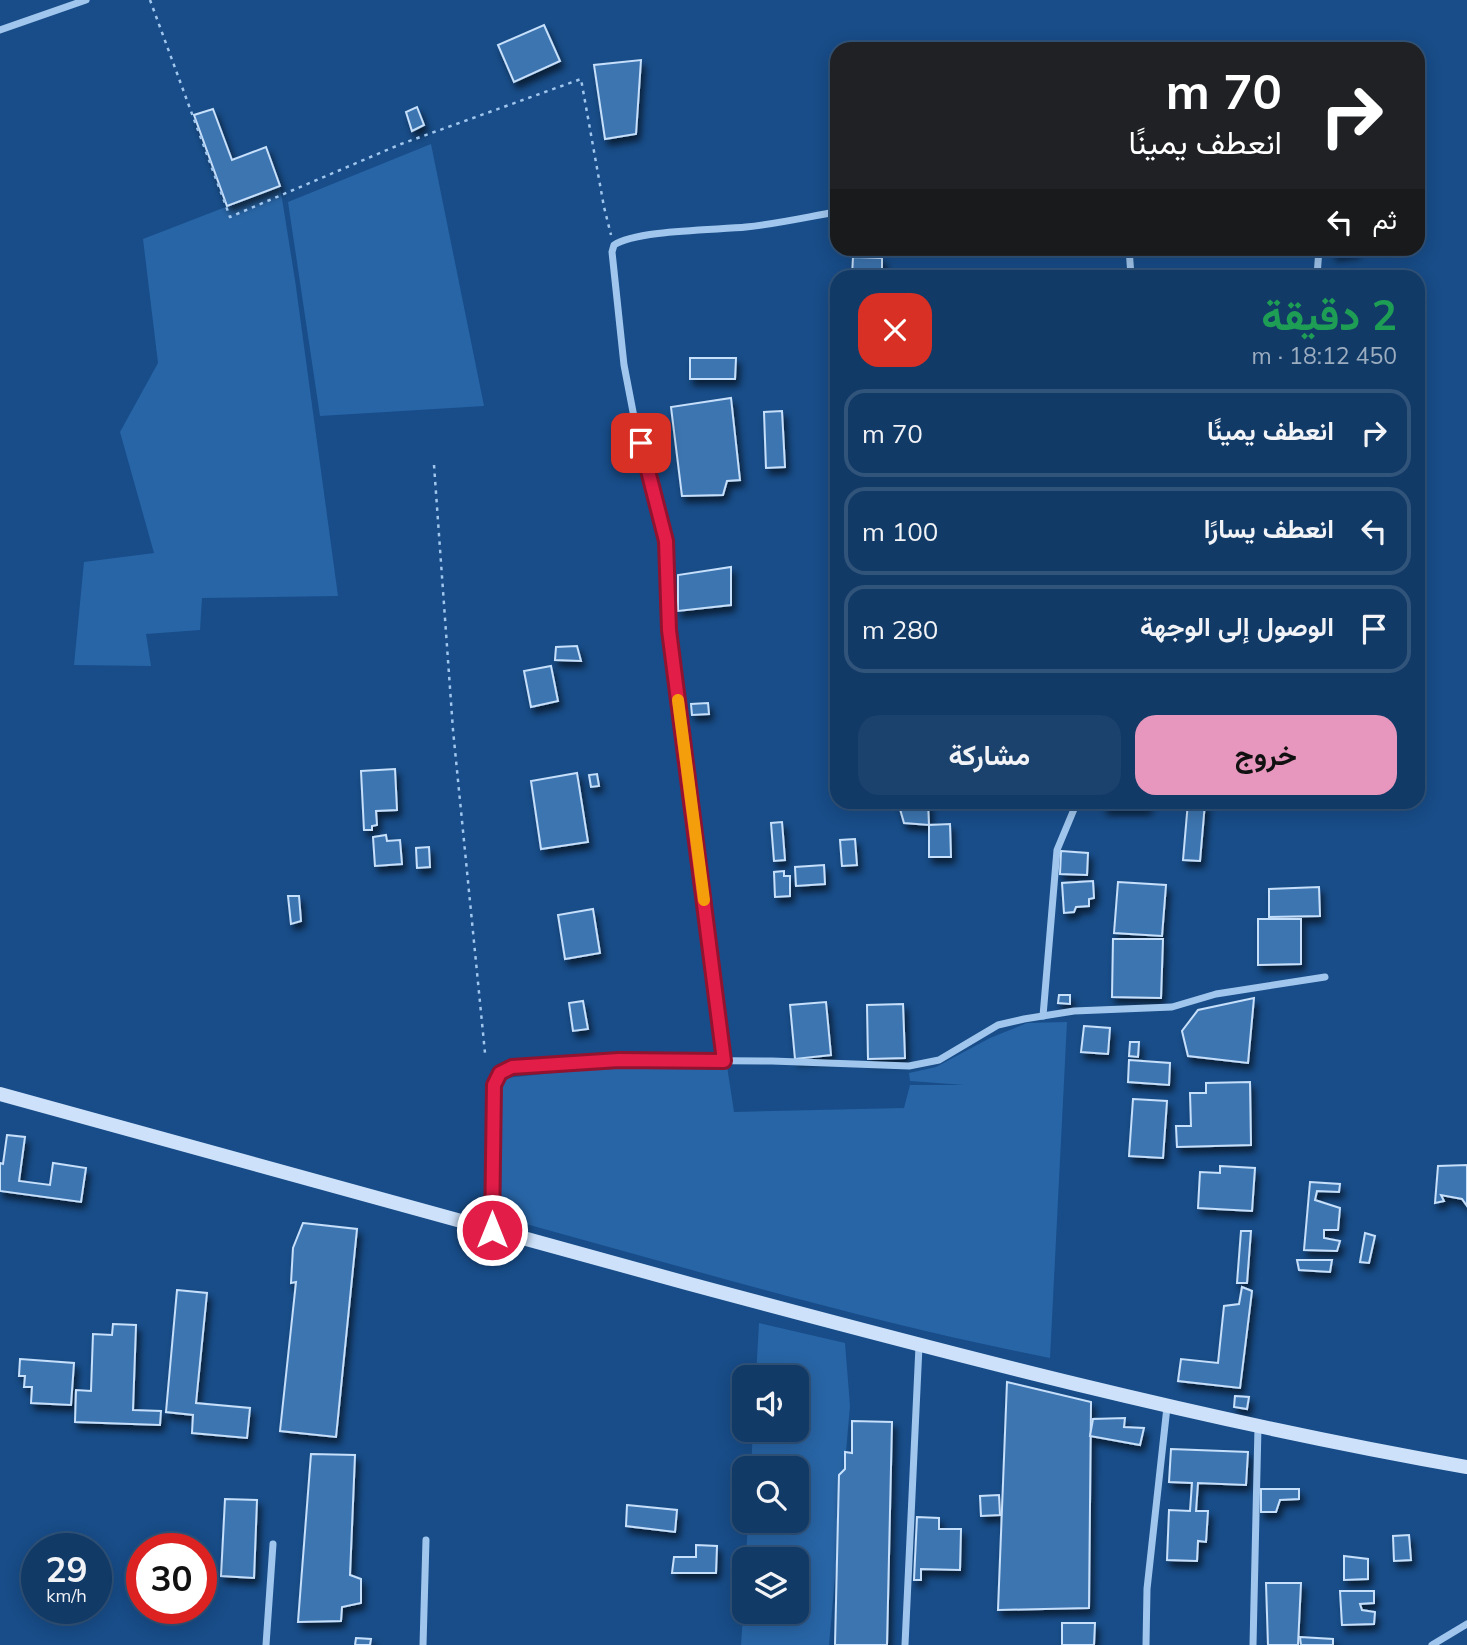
<!DOCTYPE html>
<html lang="ar">
<head>
<meta charset="utf-8">
<style>
  :root { --surface:#123a67; --page:#1b416d; --text:#f1f3f6; --muted:#9cadc0; --line:#31547b; --accent:#e797bd }
  body { margin:0; font-family:Mulish,Vazirmatn,sans-serif; background:var(--page); color:var(--text); direction:rtl; height:100vh; display:flex; flex-direction:column; font-size:26px; white-space:nowrap }
  * { box-sizing:border-box; margin:0 }
  p { font-size:23px; color:var(--muted) }
  .icon { flex:none; width:38px; height:38px; fill:none; stroke:currentColor; stroke-width:2; stroke-linecap:round; stroke-linejoin:round }
  .map { position:relative; flex:1; overflow:hidden; direction:ltr }
  .side { position:absolute; left:830px; top:270px; width:595px; height:539px; display:flex; flex-direction:column; background:var(--surface); border-radius:21px; box-shadow:0 4px 18px #0003,0 0 0 2px var(--line); direction:rtl }
  .side>* { flex:none }
  .hud { position:absolute; left:830px; top:42px; width:595px; height:214px; border-radius:21px; box-shadow:0 4px 18px #0003,0 0 0 2px var(--line); direction:rtl; background:#202124; color:#fff; overflow:hidden }
  .controls { position:absolute; left:732px; top:1365px; display:grid; gap:14px }
  .controls a { display:grid; place-items:center; width:77px; height:77px; border-radius:14px; background:var(--surface); box-shadow:0 4px 18px #0003,0 0 0 2px var(--line); font-size:35px }
  .speed { position:absolute; left:21px; top:1533px; display:flex; gap:14px; font-size:35px; font-weight:700; text-align:center }
  .speed>* { display:grid; place-content:center; width:91px; height:91px; border-radius:50%; background:var(--surface); box-shadow:0 4px 18px #0003,0 0 0 2px var(--line); line-height:1 }
  .speed small { font-size:18px; font-weight:400 }
  .speed .limit { border:10px solid #d22; background:#fff; color:#111 }
  .pin { position:absolute; display:grid; place-items:center; width:60px; height:60px; color:#fff; margin:-30px; border-radius:14px; box-shadow:0 4px 10px #0006 }
  .me { position:absolute; width:77px; margin:-38px; rotate:0deg; stroke-linejoin:round; filter:drop-shadow(0 0 5px #0008) }
  .turn { display:flex; align-items:center; gap:24px; height:147px; padding:0 28px; font-size:32px }
  .turn .icon { width:91px; height:91px; stroke-width:2.5 }
  .turn b { display:block; font-size:49px; line-height:60px }
  .then { display:flex; align-items:center; height:66px; padding:0 28px; background:#0003; gap:14px; font-size:26px }
  .round { display:grid; place-items:center; flex:none; width:74px; height:74px; border-radius:21px; background:var(--page) }
  .summary { display:flex; align-items:center; justify-content:space-between; height:119px; padding:0 28px }
  h1 { font-size:42px; font-weight:700; line-height:52px; color:#1e9e55 }
  .action { display:flex; gap:14px; margin-top:auto; padding:14px 28px }
  .action a { flex:1; height:80px; border-radius:21px; background:var(--accent); color:#111; font-size:28px; font-weight:700; line-height:80px; text-align:center }
  .action a+a { background:var(--page); color:var(--text) }
  ul { padding:0; list-style:none }
  li { display:flex; align-items:center; gap:21px; height:88px; margin:0 14px 10px; padding:0 14px; border:4px solid var(--line); border-radius:21px }
  li div { flex:1 }
  li b { display:block; font-size:26px }
  li em { font-style:normal }
  .map>svg:first-child { display:block }
  .green { fill:#2865a6 }
  .building { fill:#3d74b0; stroke:#c6dffa; stroke-width:2; filter:url(#shadow) }
  .lines { fill:none; stroke-linecap:round; stroke-linejoin:round }
  .path { stroke:#a0c6ed; stroke-width:2.5; stroke-dasharray:3.5 5; stroke-linecap:butt }
  .street { stroke:#a0c6ed; stroke-width:7 }
  .secondary { stroke:#cde2fa; stroke-width:14 }
  .route-casing { stroke:#92132f; stroke-width:18 }
  .route { stroke:#e11d48; stroke-width:12 }
  .slow { stroke:#f59e0b; stroke-width:12 }
</style>
</head>
<body>
<div class="map">
<svg width="1467" height="1645" viewBox="0 0 1467 1645">
  <defs>
    <filter id="shadow"><feDropShadow dx="3.5" dy="6" stdDeviation="3.5" flood-color="#0009"/></filter>
  </defs>
  <rect width="100%" height="100%" fill="#184d89"/>
  <g class="green">
    <polygon points="431,144 484,406 320,416 288,202"/>
    <polygon points="280,186 295,280 338,596 202,598 200,630 146,634 151,666 74,665 84,562 154,553 120,432 158,363 143,239"/>
    <path d="M1067,1022L1050,1358C864,1321 683,1267 501,1217L502,1085L506,1078L640,1064L727,1066L734,1112L904,1108L910,1085H964L910,1081L909,1073L936,1067L990,1038L1027,1023Z"/>
    <polygon points="759,1323 845,1343 850,1406 829,1645 741,1645 744,1602 744,1612 796,1612 796,1559 746,1559 748,1521 796,1521 796,1468 751,1468 753,1430 796,1430 796,1377 756,1377"/>
  </g>
  <g class="building">
    <polygon points="544,25 560,61 514,82 498,45"/>
    <polygon points="641,60 636,134 605,139 594,65"/>
    <polygon points="417,107 424,125 412,131 406,112"/>
    <polygon points="213,109 232,160 266,147 280,186 227,206 194,115"/>
    <polygon points="1333,248 1356,248 1356,251 1333,254"/>
    <polygon points="853,257 882,258 882,276 852,276"/>
    <polygon points="690,358 736,358 735,379 690,379"/>
    <polygon points="731,398 740,480 727,481 723,495 682,496 671,407"/>
    <polygon points="782,411 785,467 766,468 764,412"/>
    <polygon points="731,567 731,605 678,611 678,575"/>
    <polygon points="577,646 581,661 555,660 556,647"/>
    <polygon points="551,666 558,701 531,707 524,671"/>
    <polygon points="708,703 709,714 692,715 691,704"/>
    <polygon points="395,769 397,810 376,811 377,825 372,826 372,830 364,830 361,771"/>
    <polygon points="577,773 588,842 541,849 531,781"/>
    <polygon points="597,774 599,786 591,787 589,775"/>
    <polygon points="898,802 928,802 929,825 904,823"/>
    <polygon points="1104,802 1148,802 1147,808 1104,808"/>
    <polygon points="1188,802 1205,803 1200,861 1183,860"/>
    <polygon points="782,822 785,860 774,861 771,823"/>
    <polygon points="950,824 951,857 929,857 929,825"/>
    <polygon points="386,835 387,841 400,840 402,864 375,866 373,837"/>
    <polygon points="855,839 857,865 842,866 840,840"/>
    <polygon points="429,847 430,867 417,868 416,848"/>
    <polygon points="1061,851 1088,853 1087,875 1060,874"/>
    <polygon points="824,865 825,884 796,886 795,867"/>
    <polygon points="784,871 784,876 790,876 790,896 775,897 774,872"/>
    <polygon points="1093,881 1094,898 1089,899 1089,906 1076,907 1074,912 1064,913 1062,883"/>
    <polygon points="1118,882 1166,885 1162,936 1114,933"/>
    <polygon points="1319,887 1320,916 1269,917 1269,889"/>
    <polygon points="288,896 299,896 301,921 291,924"/>
    <polygon points="593,909 600,953 565,959 558,915"/>
    <polygon points="1258,919 1301,919 1301,964 1258,965"/>
    <polygon points="1113,939 1163,939 1161,998 1112,997"/>
    <polygon points="1059,995 1070,995 1070,1004 1058,1003"/>
    <polygon points="1254,998 1248,1063 1188,1056 1182,1031 1198,1010"/>
    <polygon points="583,1001 588,1029 573,1031 569,1003"/>
    <polygon points="826,1002 831,1055 795,1059 790,1005"/>
    <polygon points="903,1004 905,1058 868,1059 867,1005"/>
    <polygon points="1084,1026 1110,1028 1108,1054 1081,1052"/>
    <polygon points="1130,1042 1139,1042 1138,1057 1129,1056"/>
    <polygon points="1129,1060 1170,1063 1169,1085 1128,1082"/>
    <polygon points="1250,1082 1251,1145 1177,1147 1176,1126 1191,1126 1190,1093 1206,1093 1206,1083"/>
    <polygon points="1133,1099 1167,1101 1163,1158 1129,1156"/>
    <polygon points="7,1135 25,1137 19,1181 50,1185 53,1163 86,1168 81,1202 0,1191 0,1163 3,1164"/>
    <polygon points="1467,1165 1467,1206 1462,1199 1441,1195 1444,1201 1435,1203 1438,1166"/>
    <polygon points="1220,1166 1255,1168 1252,1211 1198,1208 1200,1172 1220,1173"/>
    <polygon points="1310,1182 1340,1184 1339,1192 1317,1191 1315,1200 1340,1208 1338,1230 1324,1230 1324,1238 1340,1241 1337,1251 1304,1250"/>
    <polygon points="303,1223 357,1229 336,1437 280,1431 296,1282 291,1283 293,1248"/>
    <polygon points="1241,1231 1251,1231 1247,1283 1237,1283"/>
    <polygon points="1365,1233 1375,1236 1369,1263 1360,1262"/>
    <polygon points="1297,1260 1332,1260 1330,1272 1299,1270"/>
    <polygon points="1242,1287 1252,1291 1240,1388 1178,1381 1181,1359 1218,1363 1224,1306 1239,1304"/>
    <polygon points="177,1290 207,1293 196,1403 250,1408 247,1438 192,1433 193,1415 166,1412"/>
    <polygon points="113,1324 136,1325 133,1410 161,1411 160,1425 75,1422 76,1390 91,1391 93,1334 112,1335"/>
    <polygon points="20,1359 74,1363 71,1405 31,1403 32,1387 24,1387 25,1376 19,1376"/>
    <polygon points="1007,1382 1091,1402 1089,1608 998,1610"/>
    <polygon points="1235,1396 1249,1397 1247,1409 1234,1407"/>
    <polygon points="1125,1418 1124,1427 1144,1428 1140,1445 1090,1436 1093,1419"/>
    <polygon points="852,1421 892,1422 887,1645 835,1645 839,1475 845,1469 845,1452 852,1453"/>
    <polygon points="1171,1449 1248,1452 1246,1485 1198,1483 1196,1511 1208,1511 1206,1542 1198,1541 1197,1561 1167,1560 1169,1510 1190,1511 1192,1483 1169,1482"/>
    <polygon points="311,1454 355,1455 350,1575 361,1579 361,1603 342,1607 341,1621 298,1622"/>
    <polygon points="1261,1489 1299,1489 1299,1499 1280,1500 1276,1512 1261,1512"/>
    <polygon points="999,1495 1000,1515 981,1516 980,1496"/>
    <polygon points="225,1499 257,1500 254,1578 221,1576"/>
    <polygon points="627,1505 677,1510 675,1532 626,1526"/>
    <polygon points="917,1517 939,1518 939,1529 961,1529 960,1570 921,1569 921,1580 914,1580"/>
    <polygon points="1409,1535 1411,1560 1394,1561 1393,1536"/>
    <polygon points="696,1545 717,1546 716,1573 672,1573 674,1557 696,1557"/>
    <polygon points="1344,1556 1368,1559 1368,1579 1344,1580"/>
    <polygon points="1266,1583 1301,1583 1298,1645 1268,1645"/>
    <polygon points="1340,1591 1374,1591 1374,1603 1360,1604 1362,1610 1375,1612 1374,1624 1342,1625"/>
    <polygon points="1062,1623 1095,1623 1094,1645 1062,1645"/>
    <polygon points="1300,1637 1333,1639 1333,1645 1301,1645"/>
    <polygon points="356,1638 371,1639 370,1645 355,1645"/>
  </g>
  <g class="lines">
    <g class="path">
      <polyline points="150,0 230,217 401,144 581,79 604,207 611,235"/>
      <polyline points="434,465 453,730 485,1053"/>
    </g>
    <g class="street">
      <polyline points="0,30 86,0"/>
      <polyline points="1129,248 1131,276"/>
      <polyline points="1317,276 1319,249"/>
      <polyline points="1043,1016 1057,850 1077,802"/>
      <path d="M724,1061L669,630L666,541L634,417L624,365L612,252L614,245C635,230 717,230 746,227C776,224 807,217 836,212"/>
      <polyline points="492,1229 494,1085 500,1073 512,1067 619,1060 772,1061 909,1066 939,1060 998,1025 1024,1019 1074,1011 1172,1007 1216,994 1325,977"/>
      <polyline points="266,1645 273,1544"/>
      <polyline points="423,1645 426,1540"/>
      <polyline points="905,1645 919,1346"/>
      <polyline points="1146,1645 1147,1589 1167,1407"/>
      <polyline points="1253,1645 1258,1427"/>
      <polyline points="1432,1645 1467,1624"/>
    </g>
    <path class="secondary" d="M0,1094C230,1158 460,1221 690,1284C947,1353 1204,1421 1467,1467"/>
  </g>
  <g class="lines">
    <g class="route-casing">
      <polyline id="route" points="492,1230 494,1085 500,1073 512,1067 619,1060 724,1061 669,630 666,541 641,443"/>
    </g>
    <use href="#route" class="route"/>
    <polyline class="slow" points="678,700 704,900"/>
  </g>
</svg>
<div class="controls">
<a><svg class="icon" aria-label="sound" viewBox="0 0 24 24"><path d="M4 9h4l5-4v14l-5-4H4zM17 9q2 3 0 6"/></svg></a>
<a><svg class="icon" aria-label="search" viewBox="0 0 24 24"><circle cx="10" cy="10" r="6"/><path d="M15 15l6 6"/></svg></a>
<a><svg class="icon" aria-label="layers" viewBox="0 0 24 24"><path d="M12 4l9 5-9 5-9-5zM3 14l9 5 9-5"/></svg></a>
</div>
<div class="speed"><div>29<small>km/h</small></div><div class="limit">30</div></div>
<div class="pin" style="left:641px;top:443px;background:#d93025"><svg class="icon" aria-label="arrive" viewBox="0 0 24 24"><path d="M6 21V4h12l-3 4 3 4H6"/></svg></div>
<svg class="me" style="left:492px;top:1230px" viewBox="-20 -20 40 40"><circle r="17" fill="#e11d48" stroke="#fff" stroke-width="3"/><path d="M0-11L8 9 0 5-8 9z" fill="#fff"/></svg>
<div class="hud">
<div class="turn"><svg class="icon" aria-label="right" viewBox="0 0 24 24"><path d="M7 20v-9h11M14 6l5 5-5 5"/></svg><div><b>70 m</b>انعطف يمينًا</div></div>
<div class="then">ثم<svg class="icon" aria-label="left" viewBox="0 0 24 24"><path d="M17 20v-9H6M10 6l-5 5 5 5"/></svg></div>
</div>
<section class="side">
<div class="summary"><div><h1>2 دقيقة</h1><p>450 m · 18:12</p></div><a class="round" style="background:#d93025;color:#fff"><svg class="icon" aria-label="close" viewBox="0 0 24 24"><path d="M6 6l12 12M18 6L6 18"/></svg></a></div>
<ul>
<li><svg class="icon" aria-label="right" viewBox="0 0 24 24"><path d="M7 20v-9h11M14 6l5 5-5 5"/></svg><div><b>انعطف يمينًا</b></div><em>70 m</em></li>
<li><svg class="icon" aria-label="left" viewBox="0 0 24 24"><path d="M17 20v-9H6M10 6l-5 5 5 5"/></svg><div><b>انعطف يسارًا</b></div><em>100 m</em></li>
<li><svg class="icon" aria-label="arrive" viewBox="0 0 24 24"><path d="M6 21V4h12l-3 4 3 4H6"/></svg><div><b>الوصول إلى الوجهة</b></div><em>280 m</em></li>
</ul>
<div class="action"><a>خروج</a><a>مشاركة</a></div>
</section>
</div>
</body>
</html>
